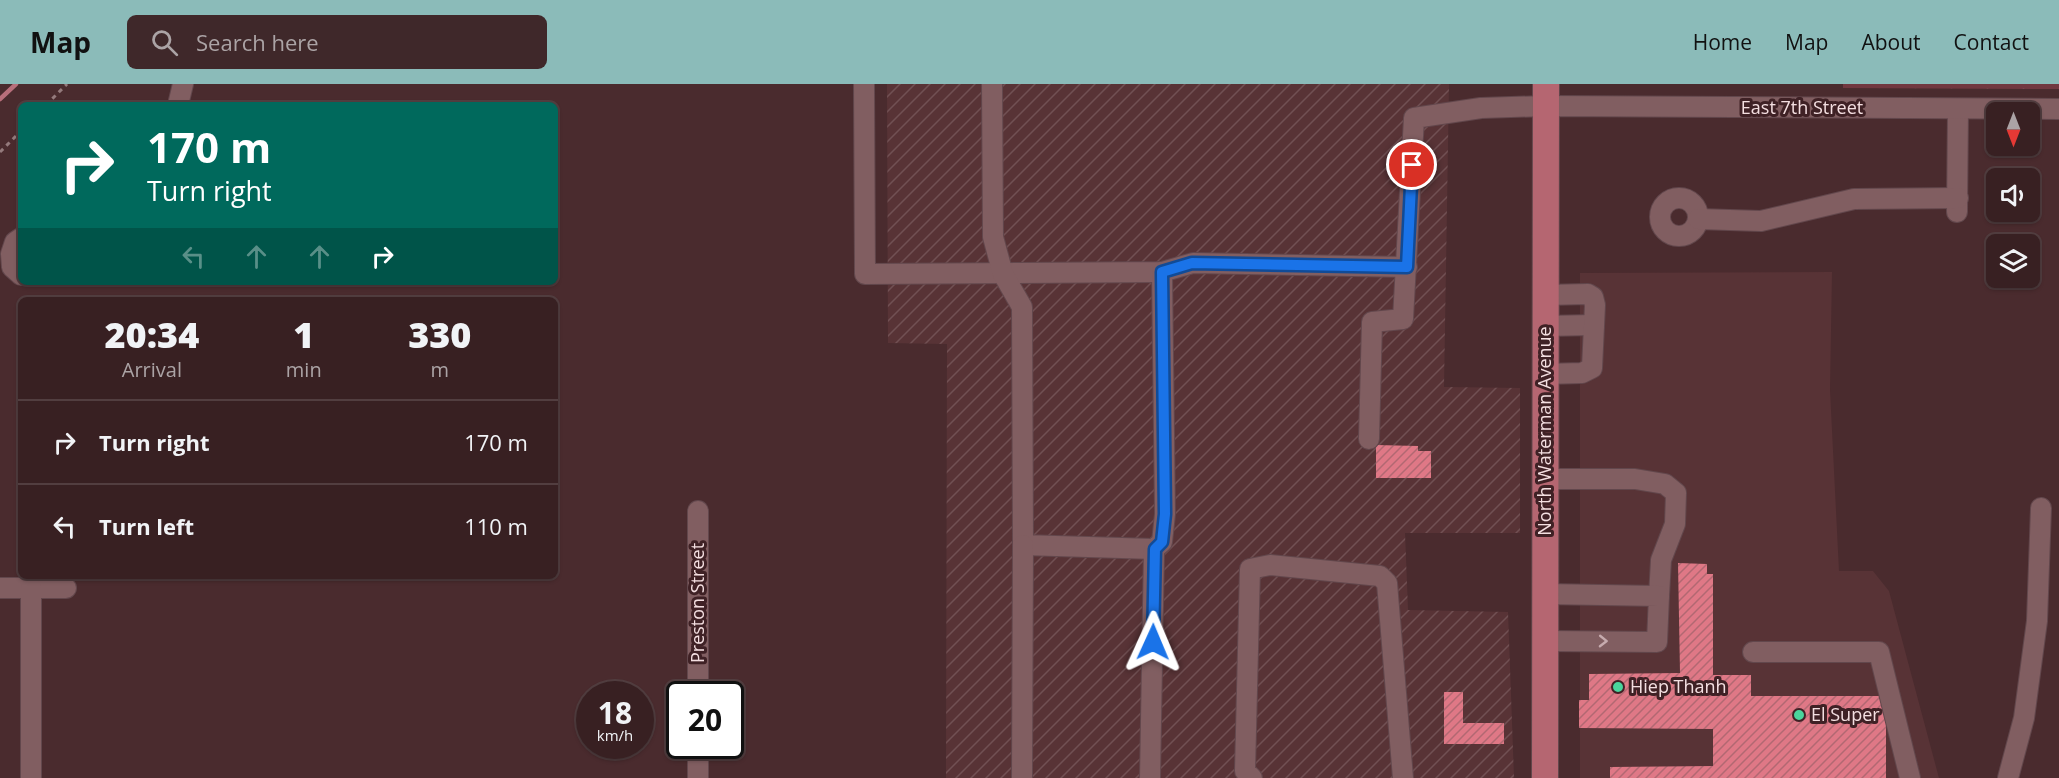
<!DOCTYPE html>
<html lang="en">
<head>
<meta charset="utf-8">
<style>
  :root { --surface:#382022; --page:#3f282a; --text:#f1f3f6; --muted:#aba3a5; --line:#523e40; --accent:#8bbbb9 }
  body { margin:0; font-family:"Open Sans",sans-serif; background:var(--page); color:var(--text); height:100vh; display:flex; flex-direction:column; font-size:22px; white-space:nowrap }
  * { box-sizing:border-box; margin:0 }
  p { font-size:20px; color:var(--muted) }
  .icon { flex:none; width:33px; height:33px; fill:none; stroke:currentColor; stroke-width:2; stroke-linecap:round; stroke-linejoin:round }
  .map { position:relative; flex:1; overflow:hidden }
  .details { position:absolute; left:18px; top:213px; width:540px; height:282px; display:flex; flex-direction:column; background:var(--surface); border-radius:9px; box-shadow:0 2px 4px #0004,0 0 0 2px var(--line) }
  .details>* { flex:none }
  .guide { position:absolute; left:18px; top:18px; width:540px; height:183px; border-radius:9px; box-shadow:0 2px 4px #0004,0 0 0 2px var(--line); background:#00695c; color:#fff; overflow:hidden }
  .needle { width:39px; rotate:180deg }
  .buttons { position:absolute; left:1986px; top:18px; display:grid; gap:12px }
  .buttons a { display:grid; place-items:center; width:54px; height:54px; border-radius:9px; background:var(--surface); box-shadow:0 2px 4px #0004,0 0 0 2px var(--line); font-size:30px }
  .speed { position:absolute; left:576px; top:597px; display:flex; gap:12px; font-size:30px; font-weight:700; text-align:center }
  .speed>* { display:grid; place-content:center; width:78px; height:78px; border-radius:50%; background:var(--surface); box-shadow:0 2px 4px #0004,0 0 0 2px var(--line); line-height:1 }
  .speed small { font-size:15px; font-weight:400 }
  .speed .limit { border:3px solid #111; border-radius:9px; background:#fff; color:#111 }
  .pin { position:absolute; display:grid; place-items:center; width:51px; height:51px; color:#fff; margin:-26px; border:3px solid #fff; border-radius:50%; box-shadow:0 2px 6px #0007 }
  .me { position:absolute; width:66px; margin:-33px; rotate:1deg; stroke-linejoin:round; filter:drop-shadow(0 0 4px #0008) }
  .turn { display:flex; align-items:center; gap:21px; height:126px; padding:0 30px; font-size:27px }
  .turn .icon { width:78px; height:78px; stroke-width:2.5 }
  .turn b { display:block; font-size:42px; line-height:51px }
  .lanes { display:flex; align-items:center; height:57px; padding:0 30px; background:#0003; justify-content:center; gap:30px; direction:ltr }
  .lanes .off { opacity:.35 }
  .eta { display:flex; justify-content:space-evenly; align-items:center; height:102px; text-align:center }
  .eta b { font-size:36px; font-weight:800; line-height:42px }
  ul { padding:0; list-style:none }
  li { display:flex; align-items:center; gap:18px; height:84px; padding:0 30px; border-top:2px solid var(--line) }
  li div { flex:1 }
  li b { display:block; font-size:22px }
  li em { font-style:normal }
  header { display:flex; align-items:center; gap:36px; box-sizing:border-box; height:84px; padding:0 30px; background:var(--accent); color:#111 }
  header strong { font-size:28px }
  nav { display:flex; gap:33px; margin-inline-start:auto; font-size:21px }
  .search { width:420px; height:54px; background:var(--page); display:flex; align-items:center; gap:15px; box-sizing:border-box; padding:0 21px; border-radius:9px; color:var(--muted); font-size:22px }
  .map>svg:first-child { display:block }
  .built { fill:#583336 }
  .industrial { fill:url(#industrial-furrows) }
  .park { fill:url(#park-tufts) }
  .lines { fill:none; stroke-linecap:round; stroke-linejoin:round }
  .stream { stroke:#b86f7b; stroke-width:4.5 }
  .building { fill:url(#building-hatch) }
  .minor-casing { stroke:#62474c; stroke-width:22 }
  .major-casing { stroke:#62474c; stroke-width:28 }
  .path { stroke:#947a7c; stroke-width:3; stroke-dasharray:4.5 4.5; stroke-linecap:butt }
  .minor { stroke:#815e61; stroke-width:20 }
  .major { stroke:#b56671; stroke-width:26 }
  .oneway { stroke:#c6abae }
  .route-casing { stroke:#114b97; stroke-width:15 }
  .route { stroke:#1a73e8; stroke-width:10 }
  .poi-dot { fill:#4ad49c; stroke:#3f2125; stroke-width:2 }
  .labels { text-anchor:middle; stroke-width:6; stroke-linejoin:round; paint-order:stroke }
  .street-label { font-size:18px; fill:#f4dfe1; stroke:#3f2125 }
  .poi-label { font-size:18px; fill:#f4dfe1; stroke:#3f2125; text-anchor:start }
</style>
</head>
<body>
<header>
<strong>Map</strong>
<div class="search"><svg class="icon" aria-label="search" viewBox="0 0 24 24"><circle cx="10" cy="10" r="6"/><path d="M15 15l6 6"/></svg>Search here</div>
<nav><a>Home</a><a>Map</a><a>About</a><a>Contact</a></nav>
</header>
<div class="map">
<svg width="2059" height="694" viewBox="0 0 2059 694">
  <defs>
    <pattern id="industrial-furrows" width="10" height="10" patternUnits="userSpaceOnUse" patternTransform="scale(1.5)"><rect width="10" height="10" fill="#583336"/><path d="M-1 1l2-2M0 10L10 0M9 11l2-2" fill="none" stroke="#715053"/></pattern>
    <pattern id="park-tufts" width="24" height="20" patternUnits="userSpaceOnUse" patternTransform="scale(1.5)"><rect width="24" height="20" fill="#713840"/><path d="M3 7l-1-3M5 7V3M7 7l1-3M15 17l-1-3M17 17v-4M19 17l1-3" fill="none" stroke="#86545b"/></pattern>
    <pattern id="building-hatch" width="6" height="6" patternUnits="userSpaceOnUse" patternTransform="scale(1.5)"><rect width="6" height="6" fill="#df7886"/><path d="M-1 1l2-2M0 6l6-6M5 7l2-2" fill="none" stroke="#b26872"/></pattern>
  </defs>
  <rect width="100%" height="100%" fill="#4a2b2e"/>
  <polygon class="built" points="1832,188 1830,306 1839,487 1873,487 1889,507 1939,694 1580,694 1580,189"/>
  <polygon class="industrial" points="887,0 1449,0 1444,303 1520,304 1520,449 1405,449 1408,526 1508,528 1514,694 946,694 947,260 888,259"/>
  <polygon class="park" points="1843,0 2059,0 2059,5 1843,4"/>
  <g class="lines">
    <polyline class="stream" points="0,15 16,0"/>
  </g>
  <g class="building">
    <polygon points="1376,361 1418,362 1418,367 1431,367 1431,394 1376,394"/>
    <polygon points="1678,479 1707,480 1707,490 1713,490 1713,591 1751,591 1751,612 1886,612 1886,694 1610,694 1610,683 1713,682 1713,645 1579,644 1579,616 1589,616 1589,590 1680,589"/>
    <polygon points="1444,608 1463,608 1463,639 1504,639 1504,660 1444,660"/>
  </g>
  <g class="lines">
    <g class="minor-casing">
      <g id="minor">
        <polyline points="864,0 865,190 1162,188 1193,179 1407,183"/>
        <polyline points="992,0 993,153 1003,190 1022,223 1023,461 1154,465 1162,458 1165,430 1162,188"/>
        <polyline points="178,21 183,0"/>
        <circle cx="1679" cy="133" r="19"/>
        <polyline points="1957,128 1958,25"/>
        <polyline points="1698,135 1761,137 1854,115 1958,114"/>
        <polyline points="21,154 15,158 11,170 12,183 21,191"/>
        <polyline points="1545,242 1594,241"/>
        <polyline points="1545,290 1582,289 1592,284 1595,221 1593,213 1588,210 1545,211"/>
        <polyline points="1369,355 1372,238 1403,235 1414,34 1481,24 1546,22 2059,25"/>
        <polyline points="1545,395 1635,395 1665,400 1676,409 1675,440 1661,476 1659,512"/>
        <polyline points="698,427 698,610"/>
        <polyline points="0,504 66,504"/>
        <polyline points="31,504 31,694"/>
        <polyline points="1545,510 1659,512 1657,558 1545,557"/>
        <polyline points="1753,568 1879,568 1910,694"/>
        <polyline points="698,662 698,694"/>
        <polyline points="1022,694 1023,461"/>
        <polyline points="1150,694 1154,465"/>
        <polyline points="1252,694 1245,687 1250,485 1270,481 1380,492 1387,499 1403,694"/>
        <polyline points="2008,694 2024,634 2037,537 2041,424"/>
      </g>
    </g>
    <g class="major-casing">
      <polyline id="major" points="1545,694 1546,0"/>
    </g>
    <g class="path">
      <polyline points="46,21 67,0"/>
      <polyline points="0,68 21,47"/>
    </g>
    <use href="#minor" class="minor"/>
    <use href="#major" class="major"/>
  </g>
  <defs><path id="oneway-chevron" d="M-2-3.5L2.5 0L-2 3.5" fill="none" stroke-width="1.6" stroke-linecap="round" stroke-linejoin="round" transform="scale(1.5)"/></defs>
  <use class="oneway" href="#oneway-chevron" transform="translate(1603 557) rotate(1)"/>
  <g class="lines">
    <g class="route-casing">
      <polyline id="route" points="1153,558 1155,465 1162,458 1165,430 1162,188 1192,179 1407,183 1412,81"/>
    </g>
    <use href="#route" class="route"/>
  </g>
  <g class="poi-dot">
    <circle cx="1618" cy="603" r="6"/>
    <circle cx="1799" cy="631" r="6"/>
  </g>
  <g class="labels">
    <g class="street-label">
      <text x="1802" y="30">East 7th Street</text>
      <text transform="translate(1545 347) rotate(-90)" y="6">North Waterman Avenue</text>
      <text transform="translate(698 519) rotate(-90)" y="6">Preston Street</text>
    </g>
    <g class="poi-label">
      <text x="1630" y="609">Hiep Thanh</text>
      <text x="1811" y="637">El Super</text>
    </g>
  </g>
</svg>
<div class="buttons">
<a><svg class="needle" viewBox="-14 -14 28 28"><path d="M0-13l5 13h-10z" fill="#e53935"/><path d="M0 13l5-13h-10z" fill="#aba3a5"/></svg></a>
<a><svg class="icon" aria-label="sound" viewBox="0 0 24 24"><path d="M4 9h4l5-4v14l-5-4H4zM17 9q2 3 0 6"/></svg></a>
<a><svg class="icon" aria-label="layers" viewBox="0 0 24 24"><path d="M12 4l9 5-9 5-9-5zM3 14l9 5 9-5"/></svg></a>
</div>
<div class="speed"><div>18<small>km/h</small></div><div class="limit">20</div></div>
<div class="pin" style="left:1412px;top:81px;background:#d93025"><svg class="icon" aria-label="arrive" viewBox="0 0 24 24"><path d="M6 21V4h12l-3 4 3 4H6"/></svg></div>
<svg class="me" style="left:1153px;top:558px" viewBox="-20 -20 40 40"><path d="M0-17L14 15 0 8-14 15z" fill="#1a73e8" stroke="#fff" stroke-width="4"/></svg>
<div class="guide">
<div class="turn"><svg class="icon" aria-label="right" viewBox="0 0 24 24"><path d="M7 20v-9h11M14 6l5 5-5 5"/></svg><div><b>170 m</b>Turn right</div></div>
<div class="lanes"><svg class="icon off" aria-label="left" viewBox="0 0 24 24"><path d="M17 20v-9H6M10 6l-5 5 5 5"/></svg><svg class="icon off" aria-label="ahead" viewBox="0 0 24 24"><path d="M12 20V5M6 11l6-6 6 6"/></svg><svg class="icon off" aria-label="ahead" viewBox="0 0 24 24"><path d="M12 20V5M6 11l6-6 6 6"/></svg><svg class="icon" aria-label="right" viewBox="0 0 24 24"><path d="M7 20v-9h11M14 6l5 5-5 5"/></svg></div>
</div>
<section class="details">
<div class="eta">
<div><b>20:34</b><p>Arrival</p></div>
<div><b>1</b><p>min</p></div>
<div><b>330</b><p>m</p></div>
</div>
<ul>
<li><svg class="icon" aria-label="right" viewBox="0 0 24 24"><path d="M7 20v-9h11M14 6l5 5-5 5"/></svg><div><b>Turn right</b></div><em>170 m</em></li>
<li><svg class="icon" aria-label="left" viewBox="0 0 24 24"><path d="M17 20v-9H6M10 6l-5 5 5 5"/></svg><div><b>Turn left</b></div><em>110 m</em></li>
</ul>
</section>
</div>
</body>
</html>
